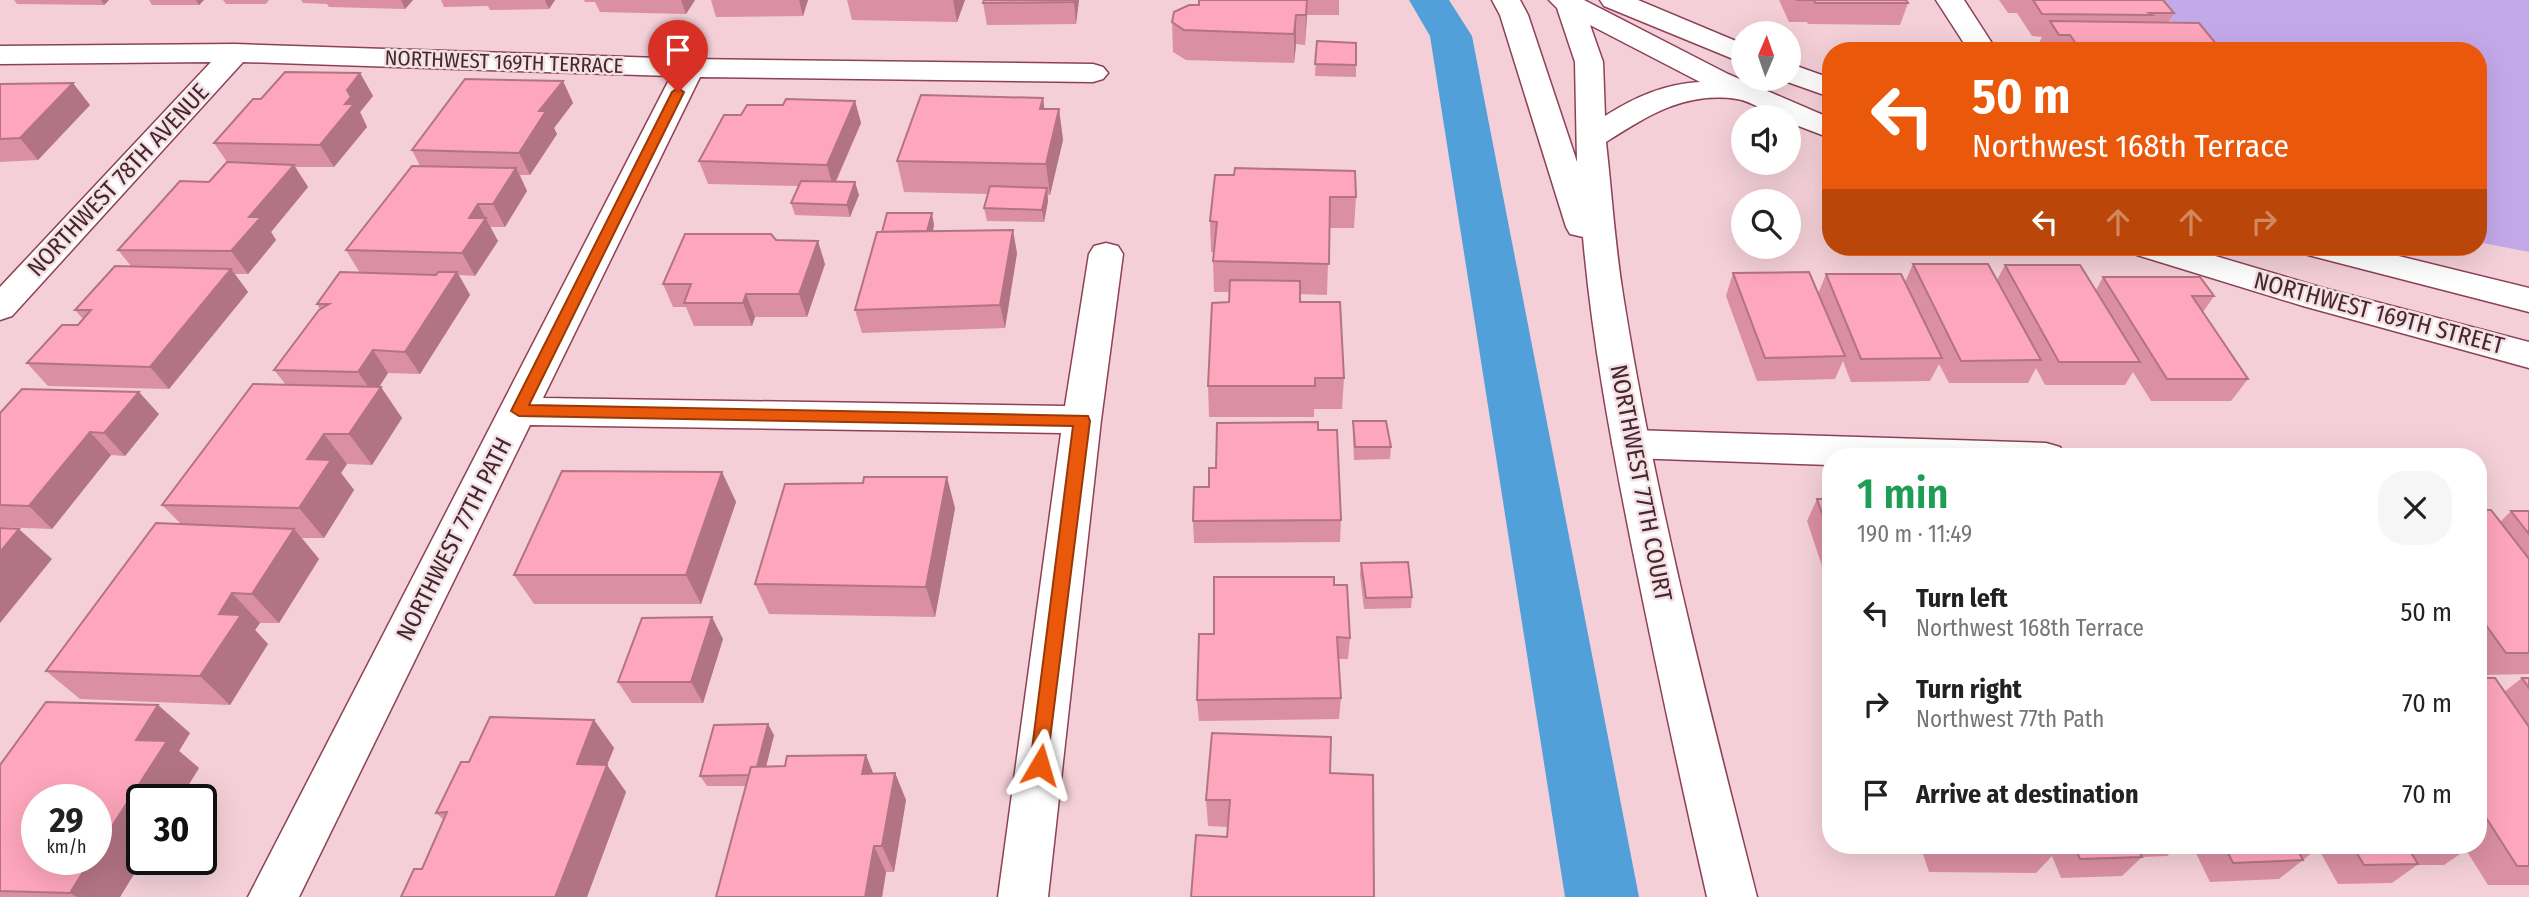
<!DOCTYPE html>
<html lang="en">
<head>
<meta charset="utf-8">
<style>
  :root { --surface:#fff; --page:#f6f6f6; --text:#222; --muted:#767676 }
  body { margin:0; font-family:"Fira Sans Condensed",sans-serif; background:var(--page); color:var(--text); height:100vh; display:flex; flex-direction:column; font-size:26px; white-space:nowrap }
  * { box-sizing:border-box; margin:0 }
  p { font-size:23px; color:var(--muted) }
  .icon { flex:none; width:38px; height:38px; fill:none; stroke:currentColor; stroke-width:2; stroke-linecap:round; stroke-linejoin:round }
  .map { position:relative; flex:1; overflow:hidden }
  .side { position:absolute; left:1822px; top:448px; width:665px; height:406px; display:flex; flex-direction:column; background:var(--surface); border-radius:28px; box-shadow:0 7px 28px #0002 }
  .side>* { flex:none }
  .top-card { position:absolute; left:1822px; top:42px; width:665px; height:214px; border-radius:28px; box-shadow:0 7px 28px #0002; background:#ea580c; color:#fff; overflow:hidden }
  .needle { width:46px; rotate:2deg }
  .controls { position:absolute; left:1731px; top:21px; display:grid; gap:14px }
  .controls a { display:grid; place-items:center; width:70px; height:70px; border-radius:50%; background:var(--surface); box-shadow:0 7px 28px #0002; font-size:35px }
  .speed { position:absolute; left:21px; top:784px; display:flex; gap:14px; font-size:35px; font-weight:700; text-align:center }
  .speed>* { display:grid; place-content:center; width:91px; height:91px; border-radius:50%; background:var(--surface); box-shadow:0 7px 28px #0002; line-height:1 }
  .speed small { font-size:18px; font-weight:400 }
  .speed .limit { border:4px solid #111; border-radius:10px; background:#fff; color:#111 }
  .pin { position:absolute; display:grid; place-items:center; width:60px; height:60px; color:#fff; margin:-72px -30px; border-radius:50% 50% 50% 0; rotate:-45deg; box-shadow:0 0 7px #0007 }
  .pin .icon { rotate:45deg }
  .me { position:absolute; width:77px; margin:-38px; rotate:7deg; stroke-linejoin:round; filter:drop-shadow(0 0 5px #0008) }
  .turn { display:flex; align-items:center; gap:24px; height:147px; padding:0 35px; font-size:32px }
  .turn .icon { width:91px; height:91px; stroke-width:2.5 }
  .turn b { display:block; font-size:49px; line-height:60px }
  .lanes { display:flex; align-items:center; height:66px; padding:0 35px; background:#0003; justify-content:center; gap:35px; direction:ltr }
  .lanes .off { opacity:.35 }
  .round { display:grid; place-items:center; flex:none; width:74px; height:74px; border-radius:28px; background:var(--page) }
  .head { display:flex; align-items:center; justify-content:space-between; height:119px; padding:0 35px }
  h1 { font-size:42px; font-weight:600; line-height:52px; color:#1e9e55 }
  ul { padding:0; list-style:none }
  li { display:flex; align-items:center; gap:21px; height:91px; padding:0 35px }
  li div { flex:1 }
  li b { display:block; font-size:26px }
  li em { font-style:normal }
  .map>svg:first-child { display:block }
  .green { fill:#c4a9e9 }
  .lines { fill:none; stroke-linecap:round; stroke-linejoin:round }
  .canal { fill:#52a0da; fill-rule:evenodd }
  .minor-casing { stroke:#8d4157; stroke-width:3 }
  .tertiary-casing { stroke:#8d4157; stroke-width:3 }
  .minor { fill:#fff; fill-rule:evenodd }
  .tertiary { fill:#fff; fill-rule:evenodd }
  .wall { fill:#da8fa2 }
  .shaded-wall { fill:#b27484 }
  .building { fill:#fea6bc; stroke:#b27484; stroke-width:2 }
  .route { fill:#ea580c; stroke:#983908; stroke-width:2 }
  .labels { text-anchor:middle; stroke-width:5; stroke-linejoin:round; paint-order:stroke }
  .far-street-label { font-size:21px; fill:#48262f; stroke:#f4e1e5 }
  .street-label { font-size:24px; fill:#48262f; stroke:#f4e1e5 }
</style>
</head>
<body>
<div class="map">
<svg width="2529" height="897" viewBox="0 0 2529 897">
  <rect width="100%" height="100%" fill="#f4cfd7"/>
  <polygon class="green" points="2153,0 2529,0 2529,252 2478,242 2478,51 2196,51"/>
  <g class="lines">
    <polygon class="canal" points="1409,0 1449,0 1472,36 1639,897 1565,897 1430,36"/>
    <g class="minor-casing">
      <g id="minor">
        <polygon points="1936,0 1964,0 1997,51 1969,51"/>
        <polygon points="235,44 690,59 1093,64 1103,67 1108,73 1103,79 1093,82 700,77 543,398 1065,406 1089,254 1094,246 1106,243 1118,246 1123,254 1101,420 1048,897 998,897 1061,433 530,425 299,897 248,897 671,76 243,62 12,316 0,320 0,287 211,62 0,64 0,46"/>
        <polygon points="1631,430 2046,443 2060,447 2065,457 1830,457 1830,465 1631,458 1617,454 1612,444 1617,434"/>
      </g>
    </g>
    <g class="tertiary-casing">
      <g id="tertiary">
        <path d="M1492,0H1520L1528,15L1577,162L1575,62L1557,8L1549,0H1584L1728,74L1830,118V138L1788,122V117C1769,117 1756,102 1737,99C1685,91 1647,116 1606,142C1612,195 1615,248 1624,301C1656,502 1707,700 1757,897H1707C1680,779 1655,661 1631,542C1611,441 1592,340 1583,237L1570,234L1566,227L1500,15ZM1590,25L1700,82C1664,84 1635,97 1605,116L1603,62Z"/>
        <polygon points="1600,0 1638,0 1743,44 1743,63 1604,6"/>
        <polygon points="1788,63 1830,78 1830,97 1779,79 1788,79"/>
        <polygon points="2132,247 2185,247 2323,288 2529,342 2529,368 2303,306 2137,255"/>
        <polygon points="2303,247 2362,247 2529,288 2529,312 2308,255"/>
      </g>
    </g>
    <use href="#minor" class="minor"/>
    <use href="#tertiary" class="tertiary"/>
  </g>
  <g class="wall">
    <polygon points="14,0 109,0 104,5 17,4"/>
    <polygon points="149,0 204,0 199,5 152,5"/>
    <polygon points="223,0 269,0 266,4 226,4"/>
    <polygon points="301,0 413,0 405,9 329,7 327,4 303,3"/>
    <polygon points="441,0 555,0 549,9 490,10 488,6 444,7"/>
    <polygon points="584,0 695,0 686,14 600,12 595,2 585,2"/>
    <polygon points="711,0 808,0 803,16 716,17"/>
    <polygon points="847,0 965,0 957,22 852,20"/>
    <polygon points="1079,0 1076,24 987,25 983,3"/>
    <polygon points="1199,0 1339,0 1339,15 1307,15 1305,45 1296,44 1294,63 1186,60 1173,52 1172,22 1199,5"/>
    <polygon points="1779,0 1906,0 1908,3 1900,25 1808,24 1807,22 1789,22"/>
    <polygon points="1999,0 2033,0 2174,13 2169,22 2222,51 2044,51 2039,43 2042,37 2032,36 2017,13 2008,13"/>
    <polygon points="1317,41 1356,65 1356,77 1315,76"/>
    <polygon points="360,73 373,96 360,112 367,127 334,167 295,167 308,187 271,232 276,240 248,274 235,274 248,292 169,389 48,386 27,363 78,325 83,319 75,310 131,266 118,250 209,182 227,162 214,143 261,99"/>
    <polygon points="563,81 573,103 554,128 557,134 530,175 520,175 527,191 505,227 490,227 498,241 475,276 459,275 470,295 420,374 388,373 379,387 402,418 372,465 347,464 341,473 354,490 324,538 302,538 319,559 279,623 260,623 255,630 268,644 230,705 80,699 46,671 181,524 162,505 286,385 274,370 320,309 317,304 360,273 346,250 420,166 412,150"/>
    <polygon points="0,84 90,105 38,160 0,162"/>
    <polygon points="855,101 861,123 836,182 859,195 850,217 795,215 791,203 799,186 708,184 699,161 741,115 783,105"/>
    <polygon points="1045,109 1059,109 1063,140 1050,195 1048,195 1048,201 1044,222 987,221 984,208 988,194 904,192 897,161"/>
    <polygon points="1215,175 1356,197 1354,228 1329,228 1327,295 1300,294 1300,302 1344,378 1342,409 1314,409 1314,417 1209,417 1208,386 1229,302 1230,292 1214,292 1213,261 1214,252 1211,252 1210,221"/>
    <polygon points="934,225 933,231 1017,253 1005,328 862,333 855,310 882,232"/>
    <polygon points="776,240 825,264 807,317 755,317 752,326 694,326 686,307 673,307 663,284"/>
    <polygon points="1913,264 1997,280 2005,265 2096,290 2103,277 2214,296 2203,312 2248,379 2231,401 2151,401 2133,372 2125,385 2045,385 2036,368 2028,383 1949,383 1939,364 1930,381 1851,382 1843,361 1835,379 1757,381 1726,296 1733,273 1818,294 1826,274 1905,282"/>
    <polygon points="0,413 159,414 125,456 111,455 52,529 0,527"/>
    <polygon points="1353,421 1391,447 1390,459 1354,460 1353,433"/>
    <polygon points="1318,430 1341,520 1340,542 1194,543 1193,521 1209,487 1216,468"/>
    <polygon points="722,472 736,502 701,604 534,604 514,575"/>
    <polygon points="1817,499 1830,499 1830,590 1807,521"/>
    <polygon points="955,508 935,617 769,614 755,584"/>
    <polygon points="2478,510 2500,522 2511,511 2529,511 2529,674 2481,675 2478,671"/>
    <polygon points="1361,563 1412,597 1411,608 1364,609 1360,575"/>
    <polygon points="1334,585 1350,638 1348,659 1338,659 1341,698 1339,719 1199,721 1197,700 1214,634"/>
    <polygon points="723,639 703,703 632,703 618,682"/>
    <polygon points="2478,678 2504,692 2522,678 2529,678 2529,885 2488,885 2466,850 2444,865 2417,865 2392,883 2338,884 2318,848 2279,879 2210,882 2192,845 2478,845"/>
    <polygon points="594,720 614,748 607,765 626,792 587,897 422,869 444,820 436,813 469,762"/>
    <polygon points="190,733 179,751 199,768 120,897 0,897 0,765"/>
    <polygon points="774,735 766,767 785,766 866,755 873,774 895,773 906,800 894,872 886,872 882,897 716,897 746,786 707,786 700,776"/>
    <polygon points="1331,737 1228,827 1208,826 1206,800"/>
    <polygon points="1920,845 2179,845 2167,856 2142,857 2122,876 2061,878 2052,856 2036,873 1929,872"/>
  </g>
  <g class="shaded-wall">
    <polygon points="101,0 109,0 104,5"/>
    <polygon points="196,0 204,0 199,5"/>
    <polygon points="401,0 413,0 405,9"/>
    <polygon points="545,0 555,0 549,9"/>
    <polygon points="681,0 695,0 686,14"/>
    <polygon points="799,0 808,0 803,16"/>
    <polygon points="953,0 965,0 957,22"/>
    <polygon points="1074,0 1079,0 1076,24 1074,2"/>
    <polygon points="1307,0 1307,15 1305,45 1306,15"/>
    <polygon points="1296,15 1296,44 1294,63 1294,34"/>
    <polygon points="360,73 373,96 360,112 367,127 334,167 320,145 345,104 347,90"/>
    <polygon points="563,81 573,103 554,128 557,134 530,175 519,153 539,111"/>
    <polygon points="73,83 90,105 38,160 20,138"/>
    <polygon points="1043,98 1047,128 1040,109"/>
    <polygon points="855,101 861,123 833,187 827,165"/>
    <polygon points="1059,109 1063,140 1050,195 1046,164"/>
    <polygon points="294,165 308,187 271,232 276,240 248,274 231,251 249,217"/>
    <polygon points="516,168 527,191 505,227 493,204"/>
    <polygon points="855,182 859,195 850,217 847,205"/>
    <polygon points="1047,188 1048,201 1044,222 1042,210"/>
    <polygon points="478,204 498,241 475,276 462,253 469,218"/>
    <polygon points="932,213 934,225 929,246 926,234"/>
    <polygon points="1013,230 1017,253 1005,328 1000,305"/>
    <polygon points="818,241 825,264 807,317 799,294"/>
    <polygon points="231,269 248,292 169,389 150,367"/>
    <polygon points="457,272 470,295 420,374 405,352"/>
    <polygon points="746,294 755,317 752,326 743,303"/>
    <polygon points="373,350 388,373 374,395 358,372"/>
    <polygon points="381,387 402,418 372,465 349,434"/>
    <polygon points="139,392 159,414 125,456 104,433"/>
    <polygon points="90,432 111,455 52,529 29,506"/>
    <polygon points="324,434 347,464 341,473 354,490 324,538 299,508 307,459"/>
    <polygon points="722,472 736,502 701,604 686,575"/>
    <polygon points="947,477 955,508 935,617 926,587"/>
    <polygon points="19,529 52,559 0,623 0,552"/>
    <polygon points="294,529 319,559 279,623 252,594"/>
    <polygon points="232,593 260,623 255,630 268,644 230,705 200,676 219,614"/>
    <polygon points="712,617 723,639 703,703 691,682"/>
    <polygon points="158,705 190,733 179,751 199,768 179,800 142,800 142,859 143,859 120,897 77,897 70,893 91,859 96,859 96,851 136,740"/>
    <polygon points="594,720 614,748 607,765 626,792 587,897 555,897 577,764"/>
    <polygon points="768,724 774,735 761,786 755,775"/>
    <polygon points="866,755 877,783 862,774"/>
    <polygon points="895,773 906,800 894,872 882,846"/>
    <polygon points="874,846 886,872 882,897 865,897"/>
  </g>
  <g class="building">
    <polygon points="984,0 1074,0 1074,2 983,3"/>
    <polygon points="1199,0 1307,0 1306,15 1296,15 1294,34 1184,30 1172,22 1174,12 1189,5 1199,5"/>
    <polygon points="1796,0 1906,0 1908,3 1815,3 1814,0"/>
    <polygon points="2033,0 2163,0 2174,13 2149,13 2152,15 2042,14"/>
    <polygon points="2050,21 2199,23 2222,51 2081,51 2070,35 2059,35"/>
    <polygon points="1317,41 1356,43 1356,65 1315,64"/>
    <polygon points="285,72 360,73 347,90 351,97 345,104 354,104 320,145 214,143 253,99 261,99"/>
    <polygon points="465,79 563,81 539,111 546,111 519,153 412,150"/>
    <polygon points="73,83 20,138 0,139 0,84"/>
    <polygon points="921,95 1043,98 1040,109 1059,109 1046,164 897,161"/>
    <polygon points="786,99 855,101 827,165 699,161 724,115 741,115 747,105 783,105"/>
    <polygon points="227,162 294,165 249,217 261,217 231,251 118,250 180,181 209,182"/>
    <polygon points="412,166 516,168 493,204 478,204 469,218 486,218 462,253 346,250"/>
    <polygon points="1235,168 1355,171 1356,197 1330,197 1329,264 1213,261 1217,222 1210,221 1215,175 1234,175"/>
    <polygon points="801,181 855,182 847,205 791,203"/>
    <polygon points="990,186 1047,188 1042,210 984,208"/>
    <polygon points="887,213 932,213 927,231 882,232"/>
    <polygon points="1013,230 1000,305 855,310 877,232"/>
    <polygon points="685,234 771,234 776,240 818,241 799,294 746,294 743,303 684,303 691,284 663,284"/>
    <polygon points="1913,264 1988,264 2041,360 1961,361"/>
    <polygon points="2005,265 2080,265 2140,362 2059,362"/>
    <polygon points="115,266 231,269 150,367 27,363 62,325 78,325 91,310 75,310"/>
    <polygon points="340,272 436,275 438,272 457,272 405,352 373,350 358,372 274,370 319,310 329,304 317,304"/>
    <polygon points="1809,272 1845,356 1765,358 1733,273"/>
    <polygon points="1826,274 1901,274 1942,358 1861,359"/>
    <polygon points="2103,277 2200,277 2214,296 2192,296 2248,379 2167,379"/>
    <polygon points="1230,280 1300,281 1300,302 1340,302 1344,378 1315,378 1315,386 1208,386 1212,303 1229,302"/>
    <polygon points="253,384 381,387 349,434 324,434 307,459 331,460 299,508 162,505"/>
    <polygon points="22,389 139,392 104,433 90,432 29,506 0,505 0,413"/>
    <polygon points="1353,421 1386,421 1391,447 1355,447"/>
    <polygon points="1318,422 1318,430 1337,430 1341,520 1193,521 1194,487 1209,487 1209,468 1216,468 1217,423"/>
    <polygon points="562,471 722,472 686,575 514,575"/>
    <polygon points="864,477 947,477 926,587 755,584 785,484 863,483"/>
    <polygon points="1817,499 1830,499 1830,536"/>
    <polygon points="2478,510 2491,510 2529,559 2529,653 2506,653 2478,614"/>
    <polygon points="2511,511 2529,511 2529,534"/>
    <polygon points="156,523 294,529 252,594 232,593 219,614 241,615 200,676 46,671"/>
    <polygon points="0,528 19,529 0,552"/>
    <polygon points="1408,562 1412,597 1366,598 1361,563"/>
    <polygon points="1214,577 1334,577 1334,585 1347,585 1350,638 1337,637 1341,698 1197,700 1199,634 1214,634"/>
    <polygon points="712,617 691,682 618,682 642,618"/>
    <polygon points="2478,678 2495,678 2529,727 2529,866 2517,866 2478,805"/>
    <polygon points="2522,678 2529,678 2529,688"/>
    <polygon points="46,702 158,705 136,740 167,741 96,851 96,800 37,800 37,859 91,859 70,893 0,891 0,765"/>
    <polygon points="490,717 594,720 577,764 607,765 555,897 401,897 414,869 422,869 447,812 436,813 461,762 469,762"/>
    <polygon points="768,724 757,767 751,767 749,775 700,776 714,725"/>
    <polygon points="1212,733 1331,737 1330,773 1373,775 1374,897 1191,897 1196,835 1227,837 1230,800 1206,800"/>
    <polygon points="866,755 862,774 895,773 882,846 874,846 865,897 870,897 716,897 751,767 785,766 787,756"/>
    <polygon points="1942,845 2051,845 2054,853 1945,853"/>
    <polygon points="2074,845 2136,845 2142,857 2080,859"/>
    <polygon points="2224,845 2295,845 2303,860 2233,863"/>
    <polygon points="2352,845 2471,845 2472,846 2407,846 2418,864 2364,865"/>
  </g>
  <polygon class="route" points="678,88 684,92 529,405 1088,416 1090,421 1046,771 1040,773 1033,771 1030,765 1073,426 519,416 511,411 672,92"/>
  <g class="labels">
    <g class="far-street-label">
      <text transform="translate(504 62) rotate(2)" y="7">NORTHWEST 169TH TERRACE</text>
    </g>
    <g class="street-label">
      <text transform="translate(118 180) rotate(-47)" y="8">NORTHWEST 78TH AVENUE</text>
      <text transform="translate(2379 313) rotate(15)" y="8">NORTHWEST 169TH STREET</text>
      <text transform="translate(1641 483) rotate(79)" y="8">NORTHWEST 77TH COURT</text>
      <text transform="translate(454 539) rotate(-63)" y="8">NORTHWEST 77TH PATH</text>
    </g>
  </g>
</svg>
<div class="controls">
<a><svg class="needle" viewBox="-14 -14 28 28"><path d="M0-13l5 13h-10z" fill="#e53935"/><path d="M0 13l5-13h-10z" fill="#767676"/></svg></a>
<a><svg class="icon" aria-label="sound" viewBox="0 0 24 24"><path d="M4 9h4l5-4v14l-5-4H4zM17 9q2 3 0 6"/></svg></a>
<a><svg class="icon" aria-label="search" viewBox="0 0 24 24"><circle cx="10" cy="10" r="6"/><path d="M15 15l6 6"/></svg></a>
</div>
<div class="speed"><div>29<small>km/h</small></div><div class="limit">30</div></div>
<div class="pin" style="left:678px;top:92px;background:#d93025"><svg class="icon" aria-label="arrive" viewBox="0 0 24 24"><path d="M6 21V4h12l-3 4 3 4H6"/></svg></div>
<svg class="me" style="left:1040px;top:765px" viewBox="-20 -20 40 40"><path d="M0-17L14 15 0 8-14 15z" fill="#ea580c" stroke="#fff" stroke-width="4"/></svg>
<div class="top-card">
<div class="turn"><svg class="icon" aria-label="left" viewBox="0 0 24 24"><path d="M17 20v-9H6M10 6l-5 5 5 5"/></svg><div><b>50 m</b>Northwest 168th Terrace</div></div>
<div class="lanes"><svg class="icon" aria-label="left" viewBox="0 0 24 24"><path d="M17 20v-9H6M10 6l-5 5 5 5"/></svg><svg class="icon off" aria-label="ahead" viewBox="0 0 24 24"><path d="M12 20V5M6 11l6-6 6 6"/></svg><svg class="icon off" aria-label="ahead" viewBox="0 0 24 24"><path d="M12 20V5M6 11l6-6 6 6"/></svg><svg class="icon off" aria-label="right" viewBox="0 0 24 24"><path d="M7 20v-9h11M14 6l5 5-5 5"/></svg></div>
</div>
<section class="side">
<div class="head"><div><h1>1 min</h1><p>190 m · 11:49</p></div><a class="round"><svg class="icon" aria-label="close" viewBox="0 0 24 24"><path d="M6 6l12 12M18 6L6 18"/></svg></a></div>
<ul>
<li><svg class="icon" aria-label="left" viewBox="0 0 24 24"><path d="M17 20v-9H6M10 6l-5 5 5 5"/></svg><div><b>Turn left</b><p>Northwest 168th Terrace</p></div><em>50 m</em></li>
<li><svg class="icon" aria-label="right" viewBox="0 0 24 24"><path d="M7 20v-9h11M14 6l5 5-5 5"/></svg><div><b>Turn right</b><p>Northwest 77th Path</p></div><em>70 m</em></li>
<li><svg class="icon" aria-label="arrive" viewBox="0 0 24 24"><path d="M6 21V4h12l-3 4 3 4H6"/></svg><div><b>Arrive at destination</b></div><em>70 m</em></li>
</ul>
</section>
</div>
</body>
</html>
